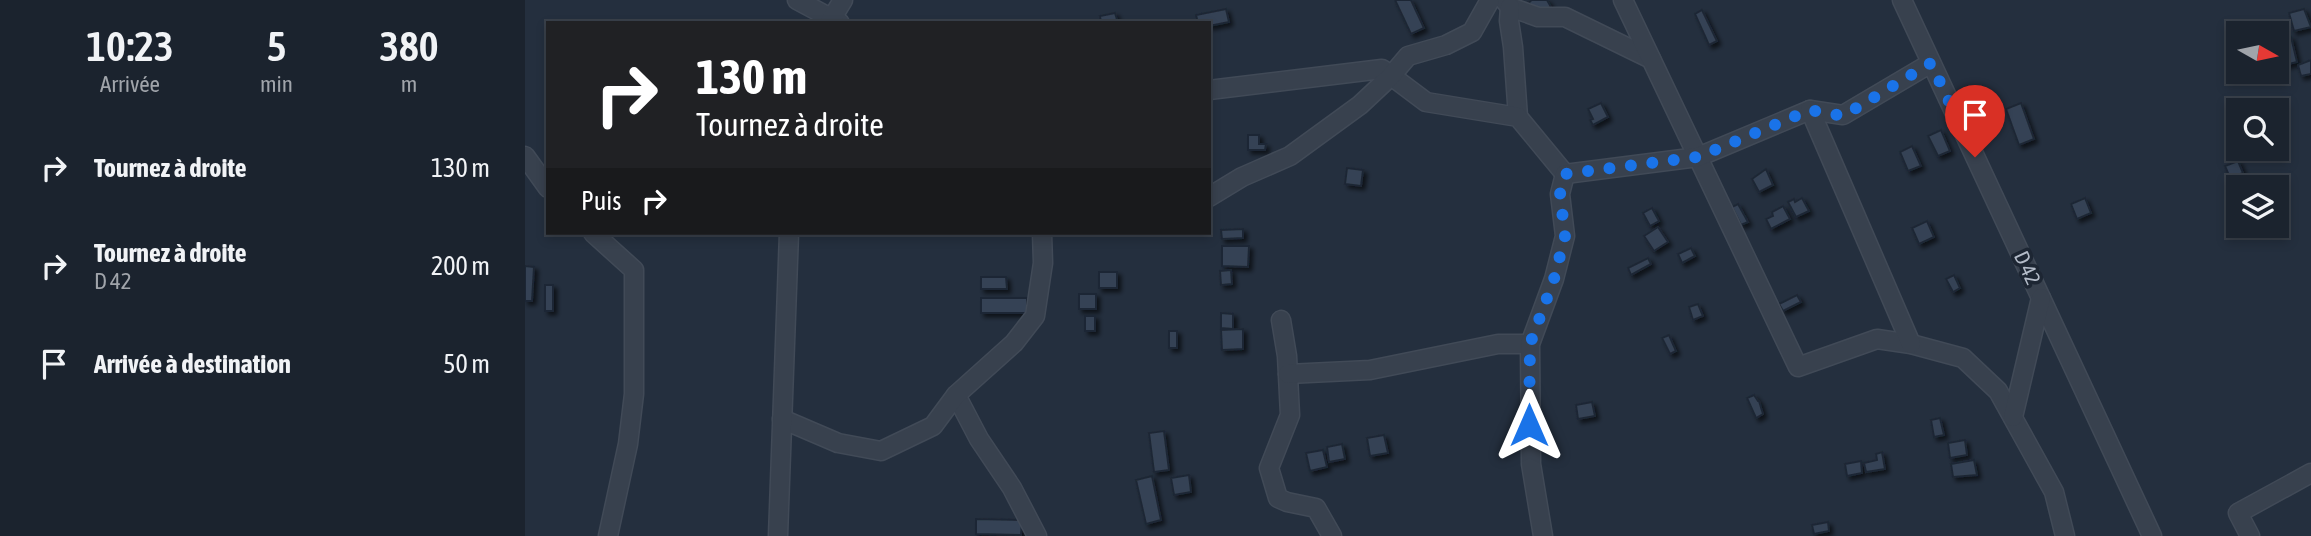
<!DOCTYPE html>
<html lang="fr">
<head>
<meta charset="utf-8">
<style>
  :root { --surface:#1b232e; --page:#242b36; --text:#f1f3f6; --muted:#a0a4aa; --line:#39404a }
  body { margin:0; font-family:"Asap Condensed",sans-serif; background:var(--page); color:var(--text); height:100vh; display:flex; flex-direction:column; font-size:26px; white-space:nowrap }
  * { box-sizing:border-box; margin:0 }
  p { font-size:23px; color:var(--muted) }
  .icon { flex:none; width:38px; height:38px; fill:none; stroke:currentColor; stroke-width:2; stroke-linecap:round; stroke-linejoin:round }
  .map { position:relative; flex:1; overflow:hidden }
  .sheet { display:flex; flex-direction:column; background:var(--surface); width:525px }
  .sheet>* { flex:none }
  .top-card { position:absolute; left:21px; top:21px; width:665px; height:214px; border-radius:0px; box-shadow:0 4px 10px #0003,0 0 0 2px var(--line); background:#202124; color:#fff; overflow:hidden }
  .needle { width:46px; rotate:99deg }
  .controls { position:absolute; left:1701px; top:21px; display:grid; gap:14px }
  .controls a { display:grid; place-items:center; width:63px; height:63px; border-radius:0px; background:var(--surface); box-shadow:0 4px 10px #0003,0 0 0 2px var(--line); font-size:35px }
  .pin { position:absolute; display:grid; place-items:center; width:60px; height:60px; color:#fff; margin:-72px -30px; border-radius:50% 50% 50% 0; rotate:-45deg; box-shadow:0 0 7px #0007 }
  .pin .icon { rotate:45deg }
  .me { position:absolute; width:77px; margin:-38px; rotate:0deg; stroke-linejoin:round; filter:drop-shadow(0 0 5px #0008) }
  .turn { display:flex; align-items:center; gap:24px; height:147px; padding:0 35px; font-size:32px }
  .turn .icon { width:91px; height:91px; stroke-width:2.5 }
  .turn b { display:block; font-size:49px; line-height:60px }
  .then { display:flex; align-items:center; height:66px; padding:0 35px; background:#0003; gap:14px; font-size:26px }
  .eta { display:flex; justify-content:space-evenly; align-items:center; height:119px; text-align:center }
  .eta b { font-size:42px; font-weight:600; line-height:49px }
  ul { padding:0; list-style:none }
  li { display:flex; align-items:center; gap:21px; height:98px; padding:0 35px }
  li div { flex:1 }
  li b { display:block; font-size:26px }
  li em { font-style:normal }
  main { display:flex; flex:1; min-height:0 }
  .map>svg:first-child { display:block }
  .building { fill:#364354; stroke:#1f2835; stroke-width:2; filter:url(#shadow) }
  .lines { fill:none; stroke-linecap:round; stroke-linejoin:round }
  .minor-casing { stroke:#414a57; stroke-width:21 }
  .minor { stroke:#38414e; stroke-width:18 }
  .route { stroke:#1a73e8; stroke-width:12; stroke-dasharray:0 21.6 }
  .labels { text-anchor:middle; stroke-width:7; stroke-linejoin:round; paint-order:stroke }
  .street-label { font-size:21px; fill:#b4bcc9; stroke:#1d2633 }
</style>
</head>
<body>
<main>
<section class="sheet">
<div class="eta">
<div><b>10:23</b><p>Arrivée</p></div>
<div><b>5</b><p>min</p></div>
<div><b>380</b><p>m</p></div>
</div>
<ul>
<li><svg class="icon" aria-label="right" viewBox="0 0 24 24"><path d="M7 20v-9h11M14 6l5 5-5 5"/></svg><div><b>Tournez à droite</b></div><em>130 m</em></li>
<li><svg class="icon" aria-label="right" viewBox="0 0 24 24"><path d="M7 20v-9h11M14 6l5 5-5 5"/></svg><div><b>Tournez à droite</b><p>D 42</p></div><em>200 m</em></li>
<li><svg class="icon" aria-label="arrive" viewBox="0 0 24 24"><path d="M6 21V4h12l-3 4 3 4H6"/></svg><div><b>Arrivée à destination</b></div><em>50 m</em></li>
</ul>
</section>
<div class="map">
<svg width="1786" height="536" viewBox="0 0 1786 536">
  <defs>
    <filter id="shadow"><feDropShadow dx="3.5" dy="3.5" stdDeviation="2" flood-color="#0009"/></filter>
  </defs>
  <rect width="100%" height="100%" fill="#242f3e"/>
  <g class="building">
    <polygon points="870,0 886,0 899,28 886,34"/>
    <polygon points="1007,0 1022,0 1026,7 1010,15 1004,2"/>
    <polygon points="701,9 704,22 684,26 684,23 673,23 671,15"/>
    <polygon points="1779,9 1786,27 1769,31 1764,13"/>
    <polygon points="1177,10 1192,41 1184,45 1170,14"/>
    <polygon points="590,13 593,23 576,23 575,16"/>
    <polygon points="1766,37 1772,62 1755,66 1752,40"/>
    <polygon points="1786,60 1786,74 1776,76 1773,65"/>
    <polygon points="1076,103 1083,117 1068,125 1065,120 1068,119 1063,109"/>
    <polygon points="1496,103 1509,139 1494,145 1481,109"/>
    <polygon points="1416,130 1425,151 1413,156 1403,136"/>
    <polygon points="723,135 734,135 734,144 741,144 740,150 723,150"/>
    <polygon points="1387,146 1396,166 1383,171 1375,152"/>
    <polygon points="1713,161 1718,173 1705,178 1700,166"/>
    <polygon points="822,168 838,170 836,186 820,184"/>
    <polygon points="1241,169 1248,185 1234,192 1227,179"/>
    <polygon points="1277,198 1284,211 1271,217 1263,202 1269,199 1270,202"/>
    <polygon points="1560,198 1566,213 1552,219 1546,204"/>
    <polygon points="1213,204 1223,222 1216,225 1207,207"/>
    <polygon points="1258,206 1265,219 1246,229 1241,219 1248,216 1247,212"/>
    <polygon points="1127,208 1134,221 1125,226 1118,213"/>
    <polygon points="1402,221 1409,237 1394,244 1387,228"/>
    <polygon points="1133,227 1143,242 1129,251 1119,236"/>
    <polygon points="718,229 718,238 697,239 696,230"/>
    <polygon points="697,246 724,246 723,267 697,266"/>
    <polygon points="1166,248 1170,256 1157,263 1153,254"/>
    <polygon points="1123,258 1126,264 1106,275 1103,268"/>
    <polygon points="0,266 9,267 7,301 0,301"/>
    <polygon points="706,270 707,284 696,285 695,271"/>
    <rect x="574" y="272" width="18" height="16"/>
    <polygon points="1429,275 1435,288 1428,292 1421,279"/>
    <polygon points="456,277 481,277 482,289 456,289"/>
    <rect x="20" y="285" width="8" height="26"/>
    <rect x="554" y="294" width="17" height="15"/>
    <polygon points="1272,295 1276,302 1258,311 1254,304"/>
    <rect x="456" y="298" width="46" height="15"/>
    <polygon points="1173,304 1178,316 1168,320 1164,307"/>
    <polygon points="696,313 708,314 708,329 696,328"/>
    <rect x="560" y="316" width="10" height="15"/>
    <polygon points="718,329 718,349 697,350 696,330"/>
    <rect x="644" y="331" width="8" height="17"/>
    <polygon points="1144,335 1151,351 1145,354 1137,338"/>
    <polygon points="1229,395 1233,401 1234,401 1238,414 1231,418 1222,398"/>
    <polygon points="1067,402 1070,416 1053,419 1051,405"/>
    <polygon points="1415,418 1419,435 1409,437 1406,420"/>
    <polygon points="639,431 644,470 629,472 624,433"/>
    <polygon points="859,435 863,453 845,456 842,438"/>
    <polygon points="1440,440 1442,455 1425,458 1423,443"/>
    <polygon points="817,444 820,459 804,462 802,447"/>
    <polygon points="798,450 802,467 785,471 781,453"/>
    <polygon points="1357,452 1360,469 1341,472 1339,463 1352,460 1351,454"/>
    <polygon points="1449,460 1452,475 1428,477 1426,464"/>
    <polygon points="1336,461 1337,473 1322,476 1320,464"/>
    <polygon points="664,475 666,492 649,495 646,478"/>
    <polygon points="627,476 636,520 621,524 611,480"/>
    <polygon points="451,519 497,520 496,535 451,534"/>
    <polygon points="1303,522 1304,531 1289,534 1287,525"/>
  </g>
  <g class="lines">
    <g class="minor-casing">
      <g id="minor">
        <polyline points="272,0 315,23"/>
        <polyline points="979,0 985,7 1013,17 1040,17 1126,59"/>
        <polyline points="1098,0 1273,367 1352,339 1386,344 1438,358 1473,391 1529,492 1540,536"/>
        <polyline points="1377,0 1627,536"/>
        <polyline points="985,7 984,21 988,47 993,117"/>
        <polyline points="304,23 318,0"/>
        <polyline points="684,90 857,69 901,102 993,117 1040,174 1173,157 1285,110 1318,115 1406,63"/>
        <polyline points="1285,110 1386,344"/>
        <polyline points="0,156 23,188"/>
        <polyline points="684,197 717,177 765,156 835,105 866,76 883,56 921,45 947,32 965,0"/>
        <polyline points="68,233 109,270 109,394 103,444 83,536"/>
        <polyline points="756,320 762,356 765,415 744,468 753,498 762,502 791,508 807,536"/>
        <polyline points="763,374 845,370 973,344 1005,344"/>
        <polyline points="431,395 454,439 487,488 512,536"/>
        <polyline points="1488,417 1516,298"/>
        <polyline points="257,419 313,443 356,451 408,426 431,395 489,343 510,316 518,263 517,233"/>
        <polyline points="253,536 264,233"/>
        <polyline points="1018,536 1006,464 1005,344 1029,279 1040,236 1035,194 1040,174"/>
        <polyline points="1725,536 1713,513 1786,473"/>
      </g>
    </g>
    <use href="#minor" class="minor"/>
  </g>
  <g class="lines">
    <polyline class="route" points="1004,425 1005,344 1029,279 1040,236 1035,194 1040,174 1173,157 1285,110 1318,116 1406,63 1450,157"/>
  </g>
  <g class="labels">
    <g class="street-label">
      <text transform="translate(1502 268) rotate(65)" y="7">D 42</text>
    </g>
  </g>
</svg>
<div class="controls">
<a><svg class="needle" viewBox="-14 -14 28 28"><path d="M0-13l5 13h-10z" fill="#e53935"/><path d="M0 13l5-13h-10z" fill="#a0a4aa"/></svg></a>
<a><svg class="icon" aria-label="search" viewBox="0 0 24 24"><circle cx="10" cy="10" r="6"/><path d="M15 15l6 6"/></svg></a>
<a><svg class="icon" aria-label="layers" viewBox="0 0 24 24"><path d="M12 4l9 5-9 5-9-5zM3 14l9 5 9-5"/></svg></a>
</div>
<div class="pin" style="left:1450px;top:157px;background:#d93025"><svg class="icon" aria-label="arrive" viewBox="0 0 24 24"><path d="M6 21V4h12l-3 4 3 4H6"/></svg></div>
<svg class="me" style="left:1004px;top:425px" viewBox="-20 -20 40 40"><path d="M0-17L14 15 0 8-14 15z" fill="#1a73e8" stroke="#fff" stroke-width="4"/></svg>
<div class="top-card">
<div class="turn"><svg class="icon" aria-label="right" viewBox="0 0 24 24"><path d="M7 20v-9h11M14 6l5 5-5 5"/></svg><div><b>130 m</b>Tournez à droite</div></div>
<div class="then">Puis<svg class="icon" aria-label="right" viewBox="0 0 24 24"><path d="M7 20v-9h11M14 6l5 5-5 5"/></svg></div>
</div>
</div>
</main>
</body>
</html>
